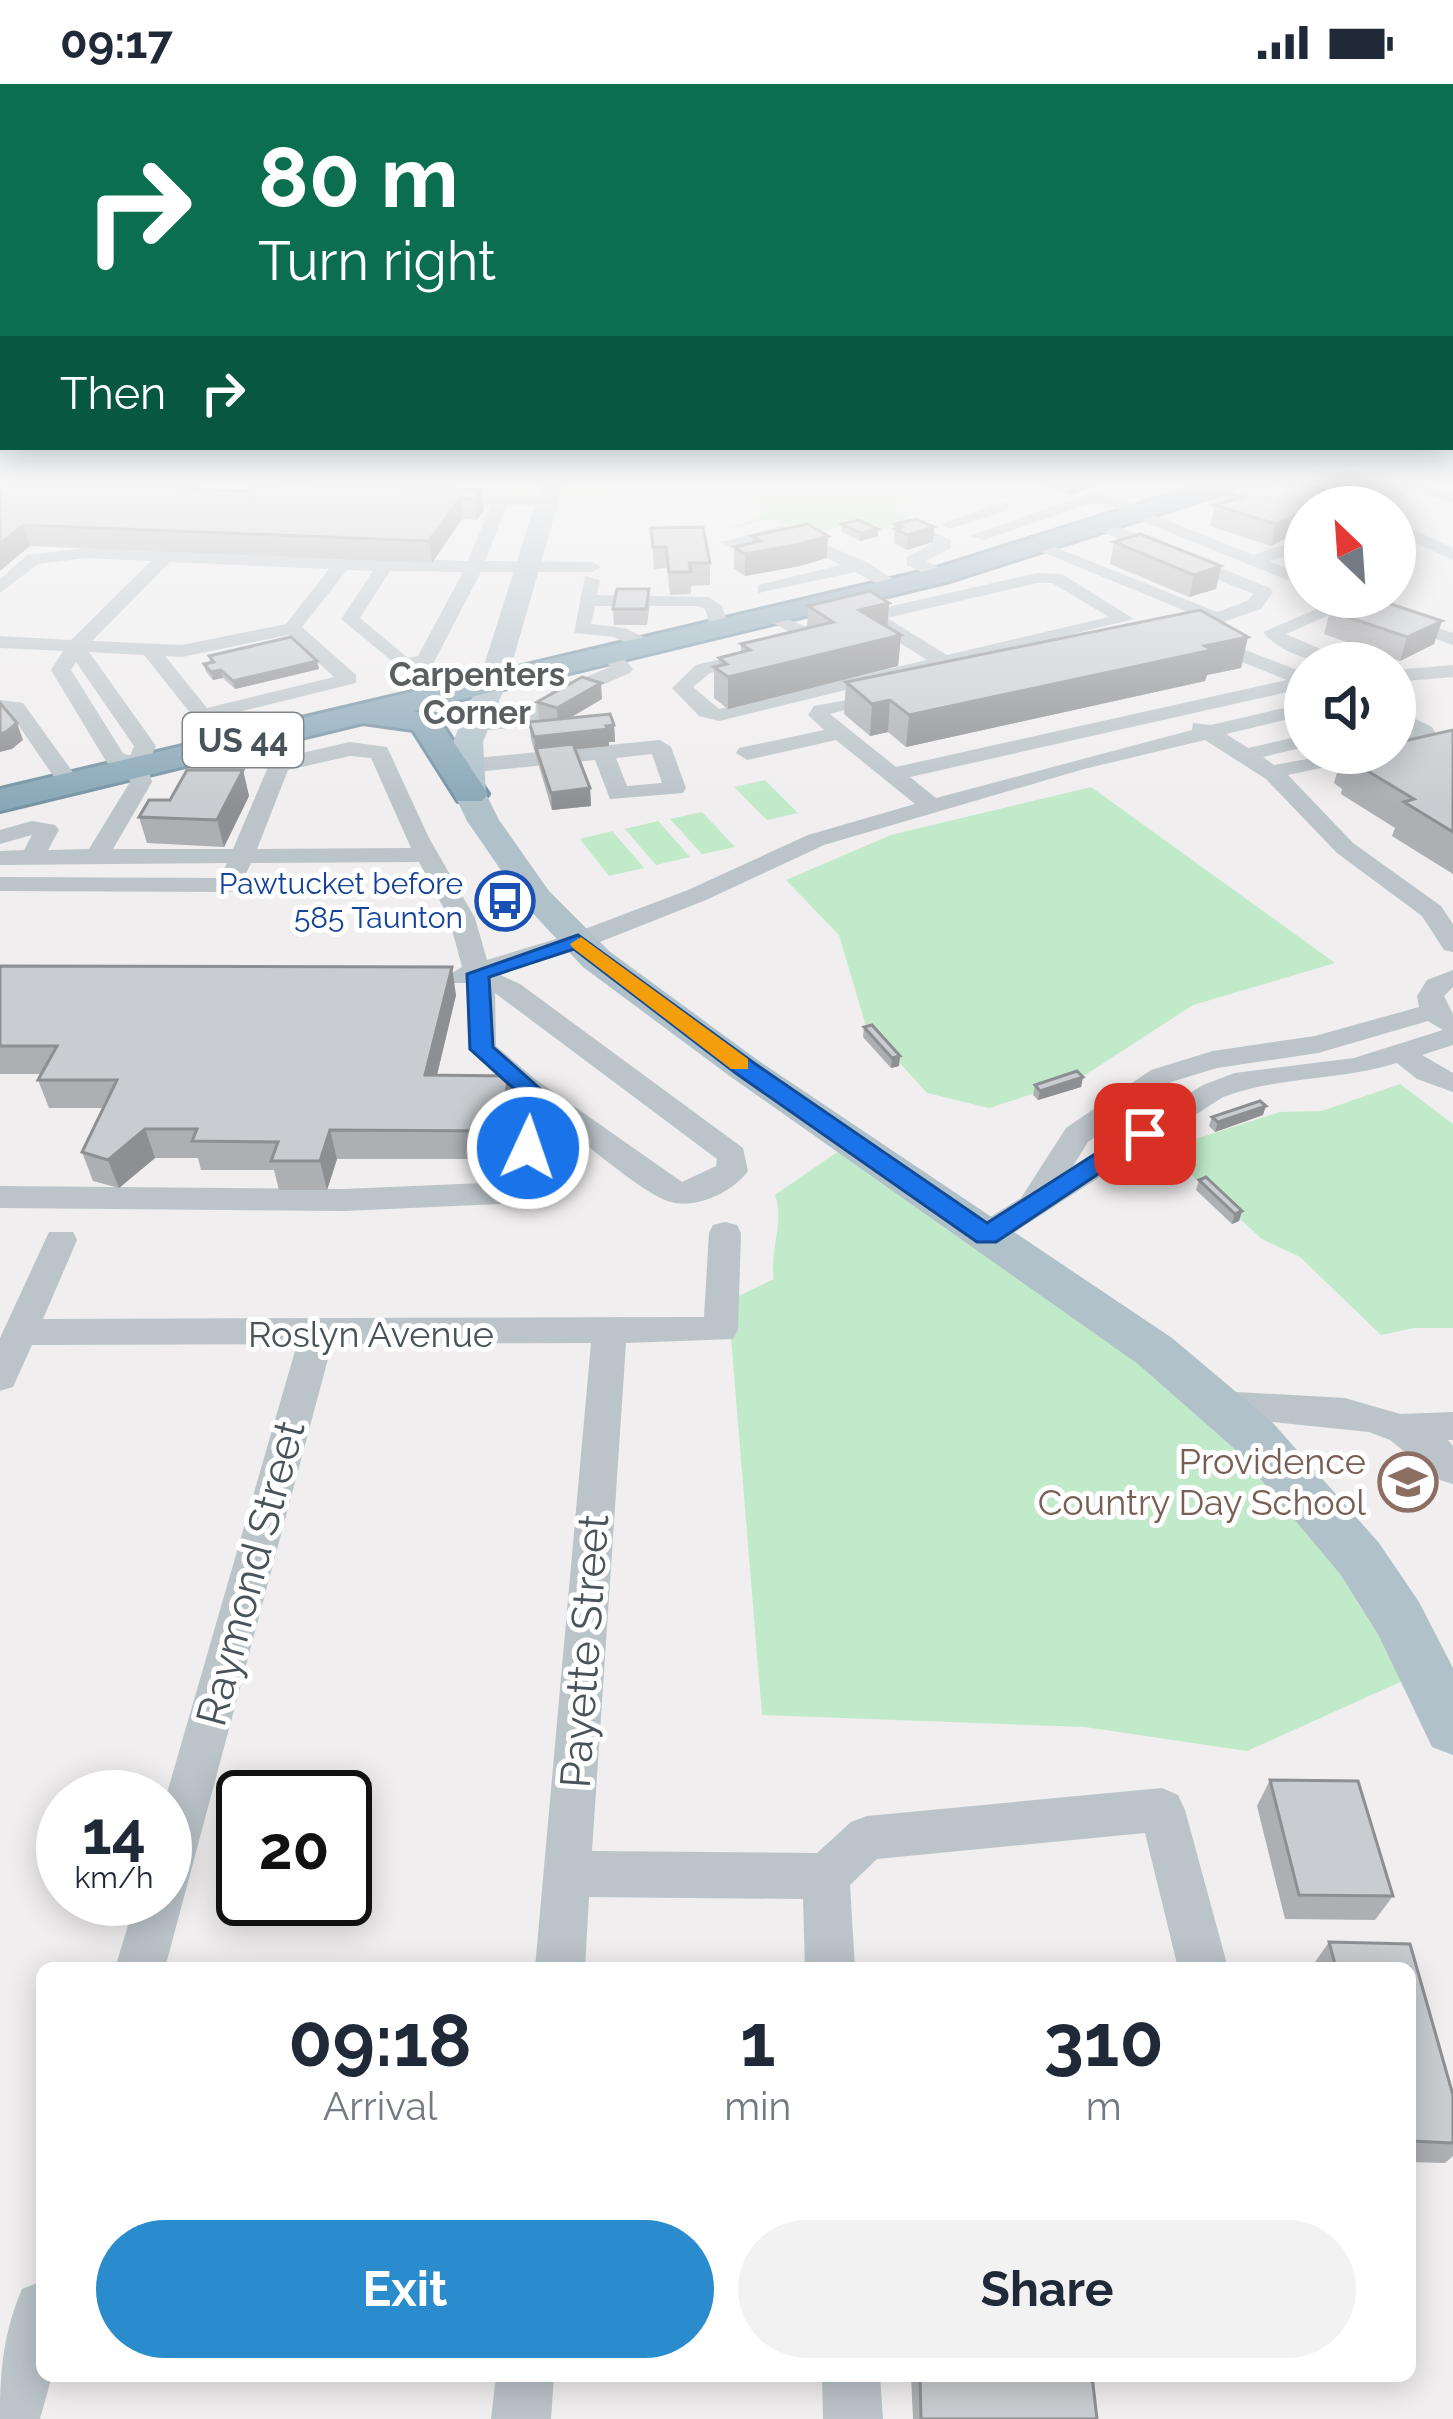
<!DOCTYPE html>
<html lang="en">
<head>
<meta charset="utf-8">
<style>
  :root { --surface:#fff; --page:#f2f2f3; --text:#1f2937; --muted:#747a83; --accent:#2a8ccd }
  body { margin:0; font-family:Raleway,sans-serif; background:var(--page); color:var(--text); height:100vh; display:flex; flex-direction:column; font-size:45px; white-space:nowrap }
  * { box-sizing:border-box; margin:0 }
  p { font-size:39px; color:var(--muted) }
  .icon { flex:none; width:66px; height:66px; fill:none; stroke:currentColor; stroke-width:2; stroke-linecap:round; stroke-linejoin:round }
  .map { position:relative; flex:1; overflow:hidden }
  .details { position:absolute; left:36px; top:1878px; width:1380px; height:420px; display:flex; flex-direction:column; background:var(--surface); border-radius:18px; box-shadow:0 6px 30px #0003 }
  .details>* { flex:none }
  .guide { position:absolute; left:0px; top:0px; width:1455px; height:366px; box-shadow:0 6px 30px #0003; background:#0b6e4f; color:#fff; overflow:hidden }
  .needle { width:78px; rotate:335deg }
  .controls { position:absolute; left:1284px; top:402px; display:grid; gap:24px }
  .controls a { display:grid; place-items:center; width:132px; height:132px; border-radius:50%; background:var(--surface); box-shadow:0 6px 30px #0003; font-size:60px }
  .speed { position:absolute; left:36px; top:1686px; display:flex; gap:24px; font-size:60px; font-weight:700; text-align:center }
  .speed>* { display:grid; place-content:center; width:156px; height:156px; border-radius:50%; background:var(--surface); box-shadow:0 6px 30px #0003; line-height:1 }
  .speed small { font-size:30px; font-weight:400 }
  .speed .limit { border:6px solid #111; border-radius:18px; background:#fff; color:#111 }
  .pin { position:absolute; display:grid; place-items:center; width:102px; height:102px; color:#fff; margin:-51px; border-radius:24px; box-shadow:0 6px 18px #0006 }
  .me { position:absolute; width:132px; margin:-66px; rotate:3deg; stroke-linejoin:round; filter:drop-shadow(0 0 9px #0008) }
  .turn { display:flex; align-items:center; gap:42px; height:252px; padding:0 60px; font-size:54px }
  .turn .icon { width:156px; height:156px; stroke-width:2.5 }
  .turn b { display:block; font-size:84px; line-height:102px }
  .then { display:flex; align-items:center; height:114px; padding:0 60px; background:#0003; gap:24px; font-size:45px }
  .eta { display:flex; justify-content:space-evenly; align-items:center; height:204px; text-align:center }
  .eta b { font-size:72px; font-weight:700; line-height:84px }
  .primary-button { display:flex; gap:24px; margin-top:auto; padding:24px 60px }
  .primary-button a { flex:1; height:138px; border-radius:72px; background:var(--accent); color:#fff; font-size:48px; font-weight:700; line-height:138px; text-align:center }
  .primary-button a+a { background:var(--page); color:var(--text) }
  .status { display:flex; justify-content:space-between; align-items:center; height:84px; padding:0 60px; background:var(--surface); direction:ltr }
  .status svg { height:33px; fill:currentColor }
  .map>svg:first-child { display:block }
  .green { fill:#c0eac9 }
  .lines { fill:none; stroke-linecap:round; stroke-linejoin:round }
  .highway-casing { stroke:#7593a3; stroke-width:6 }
  .minor { fill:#bac4c9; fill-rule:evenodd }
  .major { fill:#b0c1ca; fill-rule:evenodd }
  .highway { fill:#8aa8b8; fill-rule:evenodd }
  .wall { fill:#adafb3 }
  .shaded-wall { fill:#8d8f92 }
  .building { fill:#c9ccd0; stroke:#8d8f92; stroke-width:3 }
  .route { fill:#1a73e8; stroke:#114b97; stroke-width:3 }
  .slow { fill:#f59e0b }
  .labels { text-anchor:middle; stroke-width:10; stroke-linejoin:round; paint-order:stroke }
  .far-transit-label { font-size:30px; fill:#164399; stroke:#fff; text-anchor:end }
  .far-neighbourhood-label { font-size:33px; font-weight:bold; fill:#5b5f62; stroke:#fff }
  .shield { fill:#fff; stroke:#7f878b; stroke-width:3 }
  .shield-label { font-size:33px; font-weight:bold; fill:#485459 }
  .street-label { font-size:36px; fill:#485459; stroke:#fff }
  .education-label { font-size:36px; fill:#785e54; stroke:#fff; text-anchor:end }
  .near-street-label { font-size:42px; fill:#485459; stroke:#fff }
</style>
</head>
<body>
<div class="status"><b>09:17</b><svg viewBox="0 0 49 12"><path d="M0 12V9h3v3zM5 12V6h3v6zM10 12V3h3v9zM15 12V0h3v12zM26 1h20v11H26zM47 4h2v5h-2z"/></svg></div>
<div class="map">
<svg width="1453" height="2335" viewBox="0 0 1453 2335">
  <rect width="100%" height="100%" fill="#f0eeee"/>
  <g class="green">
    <polygon points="0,395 978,395 902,417 894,426 910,436 880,448 858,439 815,449 771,435 725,446 762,432 756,408 742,406 494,414"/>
    <polygon points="765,696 798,729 767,736 734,703"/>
    <polygon points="1091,703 1335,879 1193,921 1079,995 989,1024 927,1009 866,942 839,851 786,796 891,751"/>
    <polygon points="702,728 735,763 702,770 670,735"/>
    <polygon points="658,737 690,773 656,781 625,745"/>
    <polygon points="613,747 613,748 644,784 609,792 580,755"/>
    <polygon points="1400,1000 1453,1040 1453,1244 1414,1244 1381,1251 1300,1173 1262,1155 1177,1078 1183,1059 1280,1028 1322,1027"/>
    <path d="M859,1053L1228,1323L1429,1585L1247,1667L1085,1643L762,1631L728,1217L774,1195C769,1168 785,1137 775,1111Z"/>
  </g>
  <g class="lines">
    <g class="highway-casing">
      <polygon id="highway" points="1219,395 1254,395 1251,400 950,497 413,627 436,631 488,710 482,717 458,717 413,646 363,639 0,727 0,705 933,485"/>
    </g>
    <g class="minor">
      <polygon points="1271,395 1293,395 1341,415 1327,418"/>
      <polygon points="1308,395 1332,395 1375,406 1355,395 1403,395 1453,409 1453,419 1404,405 1404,411 1375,416"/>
      <polygon points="1093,408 1154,424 1154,431 1253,471 1305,454 1305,465 1269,477 1305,492 1305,503 1132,433 1131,428 1094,418 984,456 970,452"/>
      <path d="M434,413L555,414V420L549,422L507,421L485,477L592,478L601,483L592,488H481L433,580L404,587L341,535L373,487L347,486L302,543L356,591V599L202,637L195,635L144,571L89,568L156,662L147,681L152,698L113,765H233L271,676L350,658L387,663L429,754L475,834L487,876L569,851L688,806L808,751L915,720L836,656L747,676L736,669L739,664L824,646L808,631L814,622L864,613V621L830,630L896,683L1287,596L1194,559V551L1201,549L1305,589V604L910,693L936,714L1192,646L1193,639L1211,641L1305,619V631L1226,650L1248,664L1305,651V663L1263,673L1274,681L1340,669H1395V658L1412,650L1395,640V625L1432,643L1435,648L1429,661L1395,673L1387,670L1288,691L1353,759L1441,822L1453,840V868L1444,866L1422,832L1337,769L1266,695L1205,656L1084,685L824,761L706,816L587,863L498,890L520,900L743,1064L748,1087C733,1108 697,1125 671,1118C645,1112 573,1049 546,1029L536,1108L531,1115L520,1119L344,1127L0,1124V1102L344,1105L506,1098L519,1012L468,965L467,903L466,899H449L445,893L462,883L449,834L419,778L251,779L238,806L229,808L0,807V793L220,794L227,779L0,781V767L24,766L32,751L0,760V746L32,737L55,741L59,746L48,766L89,765L130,698L126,685L107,679L51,586L63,567L0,564V552L71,556L151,477L87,474L38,480L0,509V495L27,471L87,464L468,477L491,421H440L434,419ZM170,478L329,485L286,540L182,561L92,557ZM390,487L463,488L418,572L408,574L360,534ZM288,551L334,593L207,624L165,572L182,573ZM76,578L134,662L130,672L123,669L71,586ZM350,672L371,674L411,764L257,765L288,686ZM495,909L717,1075L716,1082L682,1098L535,995L496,962Z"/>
      <polygon points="1002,418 1008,420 1008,426 950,445 942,440"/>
      <polygon points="1104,437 1270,504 1273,508 1261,525 1217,540 1030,463 1045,459 1217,528 1247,517 1253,510 1098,446 1096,442"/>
      <polygon points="1395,437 1453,464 1453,476 1395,449"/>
      <polygon points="905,441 917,441 951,456 951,464 926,477 946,487 946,495 934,495 907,481 907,473 931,460 905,449"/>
      <polygon points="782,442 866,478 904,502 889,506 855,488 758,509 758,501 841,481 782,452 730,463 721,458"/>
      <path d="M1037,489L1062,490L1134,535L719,637L699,632L672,604L696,581L755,567L765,573L762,577L710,589L693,603L719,625L927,576L868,539L802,554L759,532L768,526L804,542ZM1037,499H1052L1109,533L947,571L887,534Z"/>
      <polygon points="585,492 600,496 597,511 708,513 722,522 729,544 712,548 705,525 698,522 595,522 591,540 625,544 652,557 652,565 638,565 614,553 574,549"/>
      <path d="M1345,513L1361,517L1286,550L1353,579C1320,579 1285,574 1263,548Z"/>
      <polygon points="1399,530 1453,549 1453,561 1392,540 1390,536"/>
      <polygon points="602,566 616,566 633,585 630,589 567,616 536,642 475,647 464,641 475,635 523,632 552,607 610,583 599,570"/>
      <polygon points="1453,581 1453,593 1395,598 1395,586"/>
      <polygon points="0,616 23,619 80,698 77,703 61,703 10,629 0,628"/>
      <path d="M660,656L671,663L686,704L683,709L610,715L595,676L466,689L455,682L466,675ZM652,670L662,699L627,702L616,674Z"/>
      <path d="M1453,886V903L1444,912L1453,930V961L1422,971L1453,989V1008L1417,995L1397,979C1340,997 1279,992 1223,1013L998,1159H974L970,1151L974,1143L1021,1114L1066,1044L1151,986L1213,967L1315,952L1419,923L1417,912L1427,896ZM1428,937L1443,946L1354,974L1235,989L1203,1001L1073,1082L1088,1058L1171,998L1217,984L1318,969Z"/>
      <polygon points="725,1138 737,1141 741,1149 738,1246 733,1255 626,1259 592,1767 817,1769 851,1738 867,1732 1162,1704 1178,1711 1185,1726 1228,1884 1178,1884 1145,1749 877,1775 850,1801 855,1884 805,1884 803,1815 589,1813 585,1884 535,1884 591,1259 332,1260 165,1884 115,1884 136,1815 165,1815 165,1716 297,1260 32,1261 13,1303 0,1307 0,1254 49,1148 73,1148 77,1156 43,1235 704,1233 709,1149 713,1141"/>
      <polygon points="1218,1307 1345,1314 1400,1330 1453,1328 1453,1356 1448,1356 1453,1362 1453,1400 1440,1396 1390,1356 1369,1348 1205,1331 1200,1321 1205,1311"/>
      <path d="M42,2197V2292H52L40,2335H0C0,2287 3,2250 22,2205Z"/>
      <polygon points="496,2292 554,2292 551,2335 491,2335"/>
      <polygon points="822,2292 880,2292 883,2335 823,2335"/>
    </g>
    <polygon class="major" points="543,395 565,395 507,597 483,658 486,710 499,736 549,807 609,867 759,977 1172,1254 1273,1339 1379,1459 1419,1518 1453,1584 1453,1671 1432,1663 1379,1552 1341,1491 1237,1367 1138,1280 731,993 583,883 525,821 467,737 454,710 451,684 453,658 479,597"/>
    <use href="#highway" class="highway"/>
  </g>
  <g class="wall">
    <polygon points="85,395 198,395 201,406 246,407 482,406 484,426 477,436 462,435 432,479 30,462 0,400 75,403"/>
    <polygon points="1042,395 1095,395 1093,403 1070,411 1042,401"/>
    <polygon points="1327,395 1372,395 1371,401 1360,404"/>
    <polygon points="1226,408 1336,423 1271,462 1210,442 1215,421 1224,418"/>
    <polygon points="842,440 878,445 878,452 860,457 841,447"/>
    <polygon points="895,440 934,443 933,458 907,466 894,459"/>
    <polygon points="651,444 710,479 710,501 691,502 691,510 670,511 667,484 654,485"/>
    <polygon points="752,452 827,474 800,482 745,492 734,485 734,463 752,459"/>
    <polygon points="1114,458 1221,482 1216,505 1189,513 1110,480"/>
    <polygon points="649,505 650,520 647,541 614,541 613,525"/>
    <polygon points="808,522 887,543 901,551 898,582 728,625 714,614 714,583 719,582 719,574 741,569 741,560 807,544"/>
    <polygon points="1330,527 1434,560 1400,577 1324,550"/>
    <polygon points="209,572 317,577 319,585 235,605 223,594 213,596 206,588 204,580 210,579"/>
    <polygon points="1241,584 1207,591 1205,597 906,663 888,648 870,652 844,630 846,598"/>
    <polygon points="602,615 569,634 614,641 615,658 609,658 609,662 575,665 590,704 591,722 552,726 531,655 529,638 545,637 539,635 537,618"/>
    <polygon points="1453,646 1453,790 1392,752 1395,744 1341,710 1342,705 1334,699 1343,669 1395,669"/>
    <polygon points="243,686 249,712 224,763 147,759 139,733 170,716"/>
    <polygon points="0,882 456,911 437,991 509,992 513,1020 503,1075 337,1075 327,1106 279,1106 274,1086 201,1086 198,1074 155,1074 119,1104 93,1097 82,1068 103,1024 49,1024 38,996 42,990 0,990"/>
    <polygon points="864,943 899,982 891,984 863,953"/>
    <polygon points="1083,993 1081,1003 1038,1016 1033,1011 1035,1001"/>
    <polygon points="1263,1031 1215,1048 1209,1042 1212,1033"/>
    <polygon points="1199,1096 1242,1127 1239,1137 1232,1140 1196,1106"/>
    <polygon points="1270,1696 1393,1812 1375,1836 1285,1835 1257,1722"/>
    <polygon points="1329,1858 1410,1860 1453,2011 1453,2072 1445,2079 1410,2078 1410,1884 1314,1884 1313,1881"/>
    <polygon points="911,2292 1092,2292 1097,2335 913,2335"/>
  </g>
  <g class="shaded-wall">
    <polygon points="195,395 198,395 202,413 184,405"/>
    <polygon points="1079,395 1095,395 1093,403 1070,411 1072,397"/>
    <polygon points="1363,395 1372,395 1371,401 1360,404"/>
    <polygon points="482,406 484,426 477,436 475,415"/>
    <polygon points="1339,410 1336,423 1312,423"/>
    <polygon points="460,414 462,435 432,479 429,457"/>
    <polygon points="1305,426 1305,445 1271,462 1276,440"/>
    <polygon points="24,441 30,462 0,487 0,460"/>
    <polygon points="934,443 933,458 907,466 908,451"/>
    <polygon points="878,445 878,452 860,457 861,449"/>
    <polygon points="828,452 827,474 800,482 745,492 745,470"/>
    <polygon points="1221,482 1216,505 1189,513 1194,491"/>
    <polygon points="889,519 887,549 859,526"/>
    <polygon points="1442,537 1434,560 1400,577 1407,553"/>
    <polygon points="901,551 898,582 728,625 728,593"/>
    <polygon points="1248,553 1241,584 1207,591 1205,597 906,663 909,631"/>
    <polygon points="317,577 319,585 235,605 233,597"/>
    <polygon points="221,586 223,594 213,596 211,588"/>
    <polygon points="601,599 602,615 558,641 557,624"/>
    <polygon points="890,616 888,648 870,652 872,620"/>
    <polygon points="17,639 23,656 12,665 0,668 0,650"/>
    <polygon points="614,641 615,658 609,658 609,662 538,669 536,664 536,670 534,653"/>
    <polygon points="243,686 249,712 224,763 217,736"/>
    <polygon points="590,704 591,722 552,726 551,709"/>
    <polygon points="452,883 456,911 430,1020 425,991"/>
    <polygon points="900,972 899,982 891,984 892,974"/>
    <polygon points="509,992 513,1020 503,1075 499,1047"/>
    <polygon points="1083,993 1081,1003 1038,1016 1040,1007"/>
    <polygon points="1266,1022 1263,1031 1215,1048 1218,1038"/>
    <polygon points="145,1045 155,1074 119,1104 108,1076"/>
    <polygon points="330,1046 337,1075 327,1106 320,1077"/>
    <polygon points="1242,1127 1239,1137 1232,1140 1235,1130"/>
  </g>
  <g class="building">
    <polygon points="85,395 195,395 184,405 246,407 256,397 482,406 475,415 460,414 429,457 24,441 0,460 0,400 75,403"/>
    <polygon points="1251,396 1306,401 1339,410 1312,423 1305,423 1305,426 1276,440 1215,421 1242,413 1226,408"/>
    <polygon points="916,435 934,443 908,451 895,445 902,443 895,440"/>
    <polygon points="859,436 878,445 861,449 842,440"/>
    <polygon points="808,440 828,452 801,460 745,470 734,463 761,457 752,452"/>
    <polygon points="703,443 710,479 689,479 691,488 669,488 666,463 653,463 651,444"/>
    <polygon points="1140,450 1221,482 1194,491 1114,458"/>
    <polygon points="617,505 649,505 646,525 613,525"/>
    <polygon points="870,507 889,519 859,526 901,551 728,593 714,583 727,580 719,574 750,566 741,560 833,538 808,522"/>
    <polygon points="1361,513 1370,513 1442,537 1407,553 1330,527"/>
    <polygon points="1200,526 1248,553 1205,562 1212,566 909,631 890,616 872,620 846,598"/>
    <polygon points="291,553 317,577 233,597 221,586 211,588 204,580 214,578 209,572"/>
    <polygon points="582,593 601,599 557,624 537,618"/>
    <polygon points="0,619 17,639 6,648 0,650"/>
    <polygon points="610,630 614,641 606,642 608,645 534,653 529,638"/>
    <polygon points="1453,646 1453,748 1404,718 1414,715 1351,677 1358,675 1348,669 1395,669 1395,659"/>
    <polygon points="573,660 590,704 551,709 536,664"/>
    <polygon points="187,686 243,686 217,736 139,733 149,716 170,716"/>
    <polygon points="0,882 452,883 425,991 509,992 499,1047 330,1046 320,1077 271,1077 278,1058 192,1057 197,1045 145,1045 108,1076 82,1068 117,996 38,996 57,962 0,962"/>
    <polygon points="872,941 900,972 892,974 864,943"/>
    <polygon points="1077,987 1083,993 1040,1007 1035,1001"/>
    <polygon points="1260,1017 1266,1022 1218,1038 1212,1033"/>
    <polygon points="1206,1093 1242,1127 1235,1130 1199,1096"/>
    <polygon points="1270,1696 1358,1697 1393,1812 1299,1811"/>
    <polygon points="1329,1858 1410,1860 1453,2011 1453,2059 1410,2057 1410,1884 1336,1884"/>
    <polygon points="920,2292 1092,2292 1097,2335 921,2335"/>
  </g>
  <linearGradient id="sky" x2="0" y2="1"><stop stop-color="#85c5e6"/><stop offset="0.55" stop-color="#f8f7f7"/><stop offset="1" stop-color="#f8f7f7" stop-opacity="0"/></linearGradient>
  <rect width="1453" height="722" fill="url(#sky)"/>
  <polygon class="route" points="578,851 754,979 987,1139 1136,1044 1154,1044 1158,1050 996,1158 977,1158 737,990 574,865 489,893 493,963 546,1010 541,1064 528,1073 519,1070 515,1064 522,1012 470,965 467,890"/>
  <polygon class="slow" points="581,853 748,975 748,985 731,985 573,864 570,860"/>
  <defs>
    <g id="bus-ring" transform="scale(3)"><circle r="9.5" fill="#fff" stroke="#1a4fb4" stroke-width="1.5"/><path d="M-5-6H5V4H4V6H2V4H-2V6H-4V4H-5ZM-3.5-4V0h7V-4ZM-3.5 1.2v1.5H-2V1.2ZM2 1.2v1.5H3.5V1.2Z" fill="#1a4fb4"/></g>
    <g id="school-ring" transform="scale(3)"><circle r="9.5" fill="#fff" stroke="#8d6e63" stroke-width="1.5"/><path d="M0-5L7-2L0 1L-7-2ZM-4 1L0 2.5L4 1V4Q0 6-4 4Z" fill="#8d6e63"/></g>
  </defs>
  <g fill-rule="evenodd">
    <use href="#bus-ring" x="505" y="817"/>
    <use href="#school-ring" x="1408" y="1398"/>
  </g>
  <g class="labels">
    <g class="far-transit-label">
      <text x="463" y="810">Pawtucket before<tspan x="463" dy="34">585 Taunton</tspan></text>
    </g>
    <g class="far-neighbourhood-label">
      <text x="477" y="602">Carpenters<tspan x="477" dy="38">Corner</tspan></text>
    </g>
    <rect class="shield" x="183" y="629" width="120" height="54" rx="9"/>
    <g class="shield-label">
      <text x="243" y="668">US 44</text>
    </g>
    <g class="street-label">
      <text x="371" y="1263">Roslyn Avenue</text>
    </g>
    <g class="education-label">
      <text x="1366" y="1390">Providence<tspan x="1366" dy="41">Country Day School</tspan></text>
    </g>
    <g class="near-street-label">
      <text transform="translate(250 1489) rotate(-75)" y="15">Raymond Street</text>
      <text transform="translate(584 1567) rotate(-86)" y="15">Payette Street</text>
    </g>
  </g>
</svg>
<div class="controls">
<a><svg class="needle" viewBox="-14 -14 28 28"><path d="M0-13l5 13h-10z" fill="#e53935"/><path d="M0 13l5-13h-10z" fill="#747a83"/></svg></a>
<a><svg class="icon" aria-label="sound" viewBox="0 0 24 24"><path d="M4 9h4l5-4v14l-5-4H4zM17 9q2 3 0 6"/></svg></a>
</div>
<div class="speed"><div>14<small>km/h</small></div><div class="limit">20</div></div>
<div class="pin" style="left:1145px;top:1050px;background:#d93025"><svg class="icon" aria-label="arrive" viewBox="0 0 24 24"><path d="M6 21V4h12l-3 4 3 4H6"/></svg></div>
<svg class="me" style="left:528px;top:1064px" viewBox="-20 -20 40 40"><circle r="17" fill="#1a73e8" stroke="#fff" stroke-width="3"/><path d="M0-11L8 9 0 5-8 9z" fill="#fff"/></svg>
<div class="guide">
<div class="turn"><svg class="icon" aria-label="right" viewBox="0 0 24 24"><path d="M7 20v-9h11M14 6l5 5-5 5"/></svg><div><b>80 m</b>Turn right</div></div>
<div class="then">Then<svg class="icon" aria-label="right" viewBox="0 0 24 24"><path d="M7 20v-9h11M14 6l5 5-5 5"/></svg></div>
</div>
<section class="details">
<div class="eta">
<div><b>09:18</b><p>Arrival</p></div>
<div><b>1</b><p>min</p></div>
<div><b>310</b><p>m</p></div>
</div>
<div class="primary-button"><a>Exit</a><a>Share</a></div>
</section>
</div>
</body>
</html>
